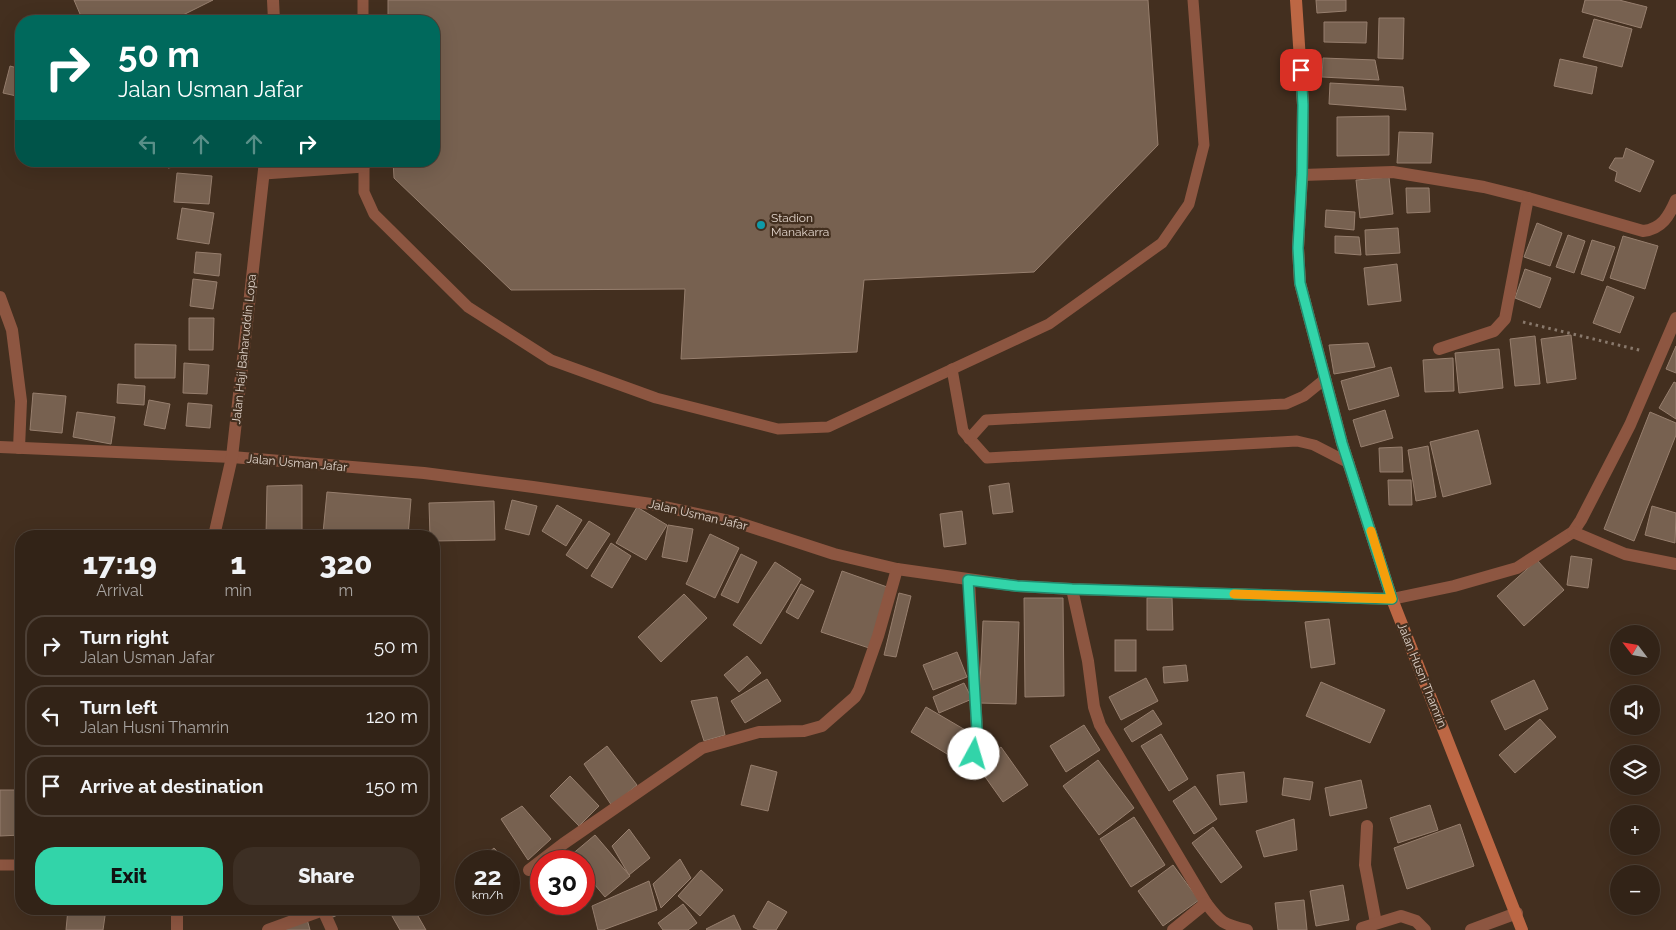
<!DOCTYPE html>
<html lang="en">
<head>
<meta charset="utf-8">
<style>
  :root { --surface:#322317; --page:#3d2f24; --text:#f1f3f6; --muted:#a8a4a1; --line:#4d4036; --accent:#32d4a9 }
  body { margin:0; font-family:Raleway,sans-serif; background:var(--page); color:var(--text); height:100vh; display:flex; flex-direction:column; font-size:19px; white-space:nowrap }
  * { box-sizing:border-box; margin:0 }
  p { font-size:16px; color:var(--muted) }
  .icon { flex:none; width:28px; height:28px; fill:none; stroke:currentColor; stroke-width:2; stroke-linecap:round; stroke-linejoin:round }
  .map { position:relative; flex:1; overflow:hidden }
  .details { position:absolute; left:15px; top:530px; width:425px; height:385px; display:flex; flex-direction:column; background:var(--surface); border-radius:20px; box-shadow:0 5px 20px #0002,0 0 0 1px var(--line) }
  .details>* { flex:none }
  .guide { position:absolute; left:15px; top:15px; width:425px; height:152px; border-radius:20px; box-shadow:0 5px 20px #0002,0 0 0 1px var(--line); background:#00695c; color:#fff; overflow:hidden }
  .needle { width:32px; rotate:301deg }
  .buttons { position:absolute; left:1610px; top:625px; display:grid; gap:10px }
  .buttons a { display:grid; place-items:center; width:50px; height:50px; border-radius:50%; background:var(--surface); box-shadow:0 5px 20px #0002,0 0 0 1px var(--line); font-size:25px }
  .speed { position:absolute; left:455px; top:850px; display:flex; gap:10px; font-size:25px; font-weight:700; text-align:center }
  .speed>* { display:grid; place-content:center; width:65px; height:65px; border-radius:50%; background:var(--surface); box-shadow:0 5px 20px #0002,0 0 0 1px var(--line); line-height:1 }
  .speed small { font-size:12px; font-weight:400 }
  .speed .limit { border:8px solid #d22; background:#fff; color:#111 }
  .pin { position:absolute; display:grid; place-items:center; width:42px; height:42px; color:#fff; margin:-21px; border-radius:10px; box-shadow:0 2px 8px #0006 }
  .me { position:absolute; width:55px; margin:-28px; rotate:6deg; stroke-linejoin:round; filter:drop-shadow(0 0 4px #0008) }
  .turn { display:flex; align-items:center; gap:18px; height:105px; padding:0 20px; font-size:22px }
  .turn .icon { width:65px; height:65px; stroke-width:2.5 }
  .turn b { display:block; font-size:35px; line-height:42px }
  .lanes { display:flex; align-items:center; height:48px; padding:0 20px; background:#0003; justify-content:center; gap:25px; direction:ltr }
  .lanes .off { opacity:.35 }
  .eta { display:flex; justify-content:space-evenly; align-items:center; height:85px; text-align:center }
  .eta b { font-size:30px; font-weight:800; line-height:35px }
  .cta { display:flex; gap:10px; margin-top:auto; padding:10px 20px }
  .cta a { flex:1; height:58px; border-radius:20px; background:var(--accent); color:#111; font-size:20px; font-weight:800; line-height:58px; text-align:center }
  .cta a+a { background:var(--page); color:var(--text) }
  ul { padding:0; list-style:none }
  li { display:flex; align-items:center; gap:15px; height:62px; margin:0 10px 8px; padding:0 10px; border:2px solid var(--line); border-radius:20px }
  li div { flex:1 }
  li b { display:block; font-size:19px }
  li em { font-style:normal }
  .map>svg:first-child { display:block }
  .building { fill:#776150; stroke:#977f6e }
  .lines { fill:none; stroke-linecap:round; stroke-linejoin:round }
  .path { stroke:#89796c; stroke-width:3; stroke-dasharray:2.5 4; stroke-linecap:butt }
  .lane { stroke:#8d5641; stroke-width:11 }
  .street { stroke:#8d5641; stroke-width:12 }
  .secondary { stroke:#bd6744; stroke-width:12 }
  .route-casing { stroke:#208a6e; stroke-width:12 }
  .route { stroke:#32d4a9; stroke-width:9 }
  .slow { stroke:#f59e0b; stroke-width:9 }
  .culture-dot { fill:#0f9aa8; stroke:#432f1f; stroke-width:2 }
  .labels { text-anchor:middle; stroke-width:4.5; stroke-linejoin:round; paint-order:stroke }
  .poi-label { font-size:12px; fill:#e0d3ca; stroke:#432f1f; text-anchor:start }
  .street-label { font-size:12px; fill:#e0d3ca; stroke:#432f1f }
</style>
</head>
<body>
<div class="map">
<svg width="1676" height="930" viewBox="0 0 1676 930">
  <rect width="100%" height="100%" fill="#432f1f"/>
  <g class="building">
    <polygon points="74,0 213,0 171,21 83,21"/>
    <polygon points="388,0 1148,0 1158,145 1034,272 864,280 857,352 681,359 685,289 511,290 394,178 393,161 434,161 434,21 388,21"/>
    <polygon points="1316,0 1346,0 1346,11 1317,13"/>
    <polygon points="1585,0 1619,0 1647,7 1641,28 1582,12"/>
    <polygon points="1379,18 1404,18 1403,59 1378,58"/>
    <polygon points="1594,19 1632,29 1622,67 1583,57"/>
    <polygon points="1324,22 1367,22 1366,43 1324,42"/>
    <polygon points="1323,58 1375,60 1379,80 1322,77"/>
    <polygon points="1560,59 1597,67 1592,94 1554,86"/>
    <polygon points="10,66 21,69 21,97 3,93"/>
    <polygon points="1330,83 1403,87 1406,110 1329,104"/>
    <polygon points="1389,116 1389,155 1337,156 1337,117"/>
    <polygon points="1399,132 1433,133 1431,163 1397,163"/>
    <polygon points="1626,148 1654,161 1640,192 1615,181 1617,172 1609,168 1615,158 1623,158"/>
    <polygon points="169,161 206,161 168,168"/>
    <polygon points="177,173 212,176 209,204 174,202"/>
    <polygon points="1389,177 1393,214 1360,218 1356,180"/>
    <polygon points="1406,188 1429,188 1430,212 1407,213"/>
    <polygon points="182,208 214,213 209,244 177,239"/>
    <polygon points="1326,210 1355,212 1354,230 1325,227"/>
    <polygon points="1537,223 1562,233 1550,266 1524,257"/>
    <polygon points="1398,228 1400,253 1366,255 1365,230"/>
    <polygon points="1568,235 1585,241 1574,273 1556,267"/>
    <polygon points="1335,236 1359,237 1361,255 1335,253"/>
    <polygon points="1623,236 1658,246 1645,289 1610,278"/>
    <polygon points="1592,240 1615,247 1603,281 1581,274"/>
    <polygon points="196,252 221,254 219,276 194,273"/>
    <polygon points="1397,264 1401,301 1368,305 1364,268"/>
    <polygon points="1525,269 1551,278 1540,308 1515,298"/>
    <polygon points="193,279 217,282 213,309 190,306"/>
    <polygon points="1607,286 1634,297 1620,333 1593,323"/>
    <polygon points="189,318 214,318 213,350 189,350"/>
    <polygon points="1571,335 1576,379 1547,383 1541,339"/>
    <polygon points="1535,336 1540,384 1515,386 1510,339"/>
    <polygon points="1368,343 1375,367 1334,374 1329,345"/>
    <polygon points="135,344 176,345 175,378 135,378"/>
    <polygon points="1676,346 1676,373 1666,369"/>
    <polygon points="1499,349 1503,388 1459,393 1455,353"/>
    <polygon points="1453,358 1454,391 1425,392 1423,360"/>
    <polygon points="184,363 209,365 207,394 183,393"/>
    <polygon points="1391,367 1399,396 1349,410 1341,381"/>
    <polygon points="1674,382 1676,383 1676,419 1659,408"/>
    <polygon points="118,384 145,386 144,405 117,403"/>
    <polygon points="33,393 66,396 62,433 30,430"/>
    <polygon points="149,400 170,404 165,429 144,425"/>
    <polygon points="188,403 212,405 210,428 186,426"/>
    <polygon points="1385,410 1393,438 1361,447 1353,420"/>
    <polygon points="77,412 115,417 111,444 73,437"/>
    <polygon points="1650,412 1676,423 1676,435 1634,541 1604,529"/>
    <polygon points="1478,430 1491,484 1443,497 1430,442"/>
    <polygon points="1428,446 1436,497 1416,501 1408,450"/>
    <polygon points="1402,447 1403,472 1380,472 1379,448"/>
    <polygon points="1388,480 1411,480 1412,505 1389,505"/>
    <polygon points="1009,483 1013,512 993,514 989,486"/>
    <polygon points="302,485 302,536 266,536 267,486"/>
    <polygon points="327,492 411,499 408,536 361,536 323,533"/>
    <polygon points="512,500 537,506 529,535 505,529"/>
    <polygon points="494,501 495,540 434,541 434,536 430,536 429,503"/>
    <polygon points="557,505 582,520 566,546 542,531"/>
    <polygon points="1652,506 1676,513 1675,543 1645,535"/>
    <polygon points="637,507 667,525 646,560 616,543"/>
    <polygon points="962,511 966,544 944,547 940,514"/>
    <polygon points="589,521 610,534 587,569 566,555"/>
    <polygon points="668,525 693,529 687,562 662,557"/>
    <polygon points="710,534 739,548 715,598 686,584"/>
    <polygon points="611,543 631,556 612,588 591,576"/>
    <polygon points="741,554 757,562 738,603 721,595"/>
    <polygon points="1571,556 1592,559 1588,588 1567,585"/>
    <polygon points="1537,560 1564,590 1524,626 1497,596"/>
    <polygon points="775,562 801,579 761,644 733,625"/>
    <polygon points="842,571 890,588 869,648 821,632"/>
    <polygon points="801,584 814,591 798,619 786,612"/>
    <polygon points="899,593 911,596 896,657 884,655"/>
    <polygon points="684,594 707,618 661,662 638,637"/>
    <polygon points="1024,598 1063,598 1064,696 1025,697"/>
    <polygon points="1147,598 1172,598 1173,630 1147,630"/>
    <polygon points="1329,619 1335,664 1311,668 1305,622"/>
    <polygon points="983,621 1019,622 1016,704 979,703"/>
    <rect x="1115" y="640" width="21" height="31"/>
    <polygon points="957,652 967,677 933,690 923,665"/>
    <polygon points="747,656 761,673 739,692 724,675"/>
    <polygon points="1186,665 1188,681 1164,683 1163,667"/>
    <polygon points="1146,678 1158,701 1121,720 1109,697"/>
    <polygon points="767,679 781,701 745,723 731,701"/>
    <polygon points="1534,680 1548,709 1505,730 1491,701"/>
    <polygon points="1321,682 1385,710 1370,743 1306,716"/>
    <polygon points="964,683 972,699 939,713 933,697"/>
    <polygon points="717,697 725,735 704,741 691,701"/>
    <polygon points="926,707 967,731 952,757 911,732"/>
    <polygon points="1153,710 1162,724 1132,742 1124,729"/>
    <polygon points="1540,719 1556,737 1515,773 1499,755"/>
    <polygon points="1084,725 1100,750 1066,772 1050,746"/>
    <polygon points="1161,734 1188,779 1169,791 1141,746"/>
    <polygon points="607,746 637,785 612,806 584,764"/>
    <polygon points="1001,747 1028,785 1003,802 976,764"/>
    <polygon points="1098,760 1134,808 1099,835 1063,786"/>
    <polygon points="751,765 777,772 768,811 741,805"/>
    <polygon points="1244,772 1247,802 1220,805 1217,775"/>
    <polygon points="570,776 599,806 579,826 550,796"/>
    <polygon points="1284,778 1313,782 1310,800 1282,795"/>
    <polygon points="1361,780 1367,808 1330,816 1325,788"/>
    <polygon points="1195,786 1217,819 1194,834 1173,801"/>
    <polygon points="0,790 21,790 21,835 0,836"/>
    <polygon points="1430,805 1438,830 1398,843 1390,818"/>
    <polygon points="522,806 551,839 528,860 501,819"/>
    <polygon points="1134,817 1165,865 1131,887 1100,839"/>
    <polygon points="1294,819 1297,850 1264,857 1256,831"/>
    <polygon points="1460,824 1474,866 1407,889 1394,848"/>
    <polygon points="1213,827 1242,867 1221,883 1192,843"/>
    <polygon points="629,829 650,858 629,875 612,846"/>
    <polygon points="595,835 630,876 605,897 584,872 584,861 575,861 570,856"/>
    <polygon points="494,848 506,861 487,861 483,857"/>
    <polygon points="680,859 691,878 661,908 653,884"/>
    <polygon points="509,864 515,872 509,877"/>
    <polygon points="1173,865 1199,900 1163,926 1138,891"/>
    <polygon points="701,870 723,890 700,916 678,896"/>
    <polygon points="649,881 657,910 603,930 598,930 592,906"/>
    <polygon points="1343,885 1349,920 1316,926 1310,891"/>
    <polygon points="1304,900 1307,930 1278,930 1275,903"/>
    <polygon points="768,901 787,912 776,930 759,930 753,927"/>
    <polygon points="683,904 697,923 688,930 663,930 658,923"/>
    <polygon points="68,909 106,909 103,930 66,930"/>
    <polygon points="329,909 351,909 333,917"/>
    <polygon points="388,909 414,909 426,930 400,930"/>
    <polygon points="734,915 741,930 707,930 706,929"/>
    <polygon points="307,919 310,930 283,930"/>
  </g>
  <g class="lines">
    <polyline class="path" points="1523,322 1643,351"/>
    <g class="lane">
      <polyline points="363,0 363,21"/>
      <polyline points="364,161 364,192 374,214 468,307 551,360 656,398 778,429 828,427 1049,324 1162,243 1189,204 1204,145 1193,0"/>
      <polyline points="264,174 364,167"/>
      <polyline points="952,369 963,431 987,458 1297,441 1314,445 1349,463"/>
      <polyline points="969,439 986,420 1286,404 1304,396 1325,379"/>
      <polyline points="0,865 21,865"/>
    </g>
    <g class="street">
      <polyline points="273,0 274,21"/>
      <polyline points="1302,175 1393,172 1484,187 1528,198 1505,319 1494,331 1439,349"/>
      <path d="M1528,198L1643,231C1662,229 1669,216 1676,200"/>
      <polyline points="0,297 12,330 21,401 19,448"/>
      <polyline points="0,447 232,457 424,473 533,487 651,504 739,523 834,554 897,569 1017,586 1072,589 1392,599 1454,586 1517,568 1573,532 1581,520 1630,425 1676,318"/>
      <polyline points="1573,532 1625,554 1676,564"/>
      <polyline points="214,536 232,457 265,161"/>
      <polyline points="969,580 977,730 974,754"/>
      <path d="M1072,589L1088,661L1094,707L1100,725L1206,903C1221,923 1223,924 1247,930"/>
      <polyline points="1367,826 1365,865 1376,923"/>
      <polyline points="529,870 563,844 702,748 759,732 804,731 822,726 855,697 859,690 878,636 897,569"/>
      <polyline points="1362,928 1401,916 1416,921 1425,930"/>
      <polyline points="177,930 177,909"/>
      <polyline points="268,930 323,910 332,930"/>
      <polyline points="1173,930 1206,903"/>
      <polyline points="1471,930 1517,913"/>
    </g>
    <polyline class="secondary" points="1296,0 1303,105 1302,175 1298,248 1300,283 1342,443 1392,599 1522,930"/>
  </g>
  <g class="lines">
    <g class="route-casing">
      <polyline id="route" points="974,754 977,730 968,580 1017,586 1072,589 1392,599 1342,443 1300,283 1298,248 1302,174 1303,105 1301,70"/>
    </g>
    <use href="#route" class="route"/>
    <polyline class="slow" points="1234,594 1392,599 1371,531"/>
  </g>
  <circle class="culture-dot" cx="761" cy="225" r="5"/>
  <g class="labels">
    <g class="poi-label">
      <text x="771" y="222">Stadion<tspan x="771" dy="14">Manakarra</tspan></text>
    </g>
    <g class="street-label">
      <text transform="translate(244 349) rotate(-84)" y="4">Jalan Haji Baharuddin Lopa</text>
      <text transform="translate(297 463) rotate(5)" y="4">Jalan Usman Jafar</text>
      <text transform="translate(698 515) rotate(13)" y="4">Jalan Usman Jafar</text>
      <text transform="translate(1422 675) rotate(68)" y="4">Jalan Husni Thamrin</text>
    </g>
  </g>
</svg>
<div class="buttons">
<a><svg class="needle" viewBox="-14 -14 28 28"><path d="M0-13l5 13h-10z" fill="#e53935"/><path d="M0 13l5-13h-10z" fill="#a8a4a1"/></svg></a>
<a><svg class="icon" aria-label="sound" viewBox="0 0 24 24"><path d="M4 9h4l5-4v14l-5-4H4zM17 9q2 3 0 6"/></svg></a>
<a><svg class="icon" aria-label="layers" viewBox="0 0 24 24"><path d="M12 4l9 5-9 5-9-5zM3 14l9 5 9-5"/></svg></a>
<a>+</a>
<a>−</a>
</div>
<div class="speed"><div>22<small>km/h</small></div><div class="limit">30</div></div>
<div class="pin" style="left:1301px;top:70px;background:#d93025"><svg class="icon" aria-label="arrive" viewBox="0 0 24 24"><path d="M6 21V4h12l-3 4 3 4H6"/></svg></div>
<svg class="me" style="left:974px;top:754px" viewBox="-20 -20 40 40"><circle r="19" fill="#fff"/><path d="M0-13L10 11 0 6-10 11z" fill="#32d4a9"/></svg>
<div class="guide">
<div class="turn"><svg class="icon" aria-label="right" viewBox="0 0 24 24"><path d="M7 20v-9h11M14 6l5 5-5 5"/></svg><div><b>50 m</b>Jalan Usman Jafar</div></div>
<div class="lanes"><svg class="icon off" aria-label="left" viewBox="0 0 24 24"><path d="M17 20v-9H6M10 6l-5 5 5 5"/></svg><svg class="icon off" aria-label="ahead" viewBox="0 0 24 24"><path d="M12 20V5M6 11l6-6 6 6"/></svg><svg class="icon off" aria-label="ahead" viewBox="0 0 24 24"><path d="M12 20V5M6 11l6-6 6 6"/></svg><svg class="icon" aria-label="right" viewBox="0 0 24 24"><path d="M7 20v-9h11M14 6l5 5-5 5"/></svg></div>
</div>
<section class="details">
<div class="eta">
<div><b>17:19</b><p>Arrival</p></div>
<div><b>1</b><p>min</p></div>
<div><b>320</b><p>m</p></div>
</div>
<ul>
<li><svg class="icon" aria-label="right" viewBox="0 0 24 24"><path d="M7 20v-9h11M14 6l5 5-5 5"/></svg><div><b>Turn right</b><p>Jalan Usman Jafar</p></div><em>50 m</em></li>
<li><svg class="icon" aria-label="left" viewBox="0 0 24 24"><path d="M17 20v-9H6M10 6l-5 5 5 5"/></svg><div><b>Turn left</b><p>Jalan Husni Thamrin</p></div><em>120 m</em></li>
<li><svg class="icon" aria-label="arrive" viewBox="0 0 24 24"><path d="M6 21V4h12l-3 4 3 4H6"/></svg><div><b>Arrive at destination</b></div><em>150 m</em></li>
</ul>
<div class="cta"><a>Exit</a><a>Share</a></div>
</section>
</div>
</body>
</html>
